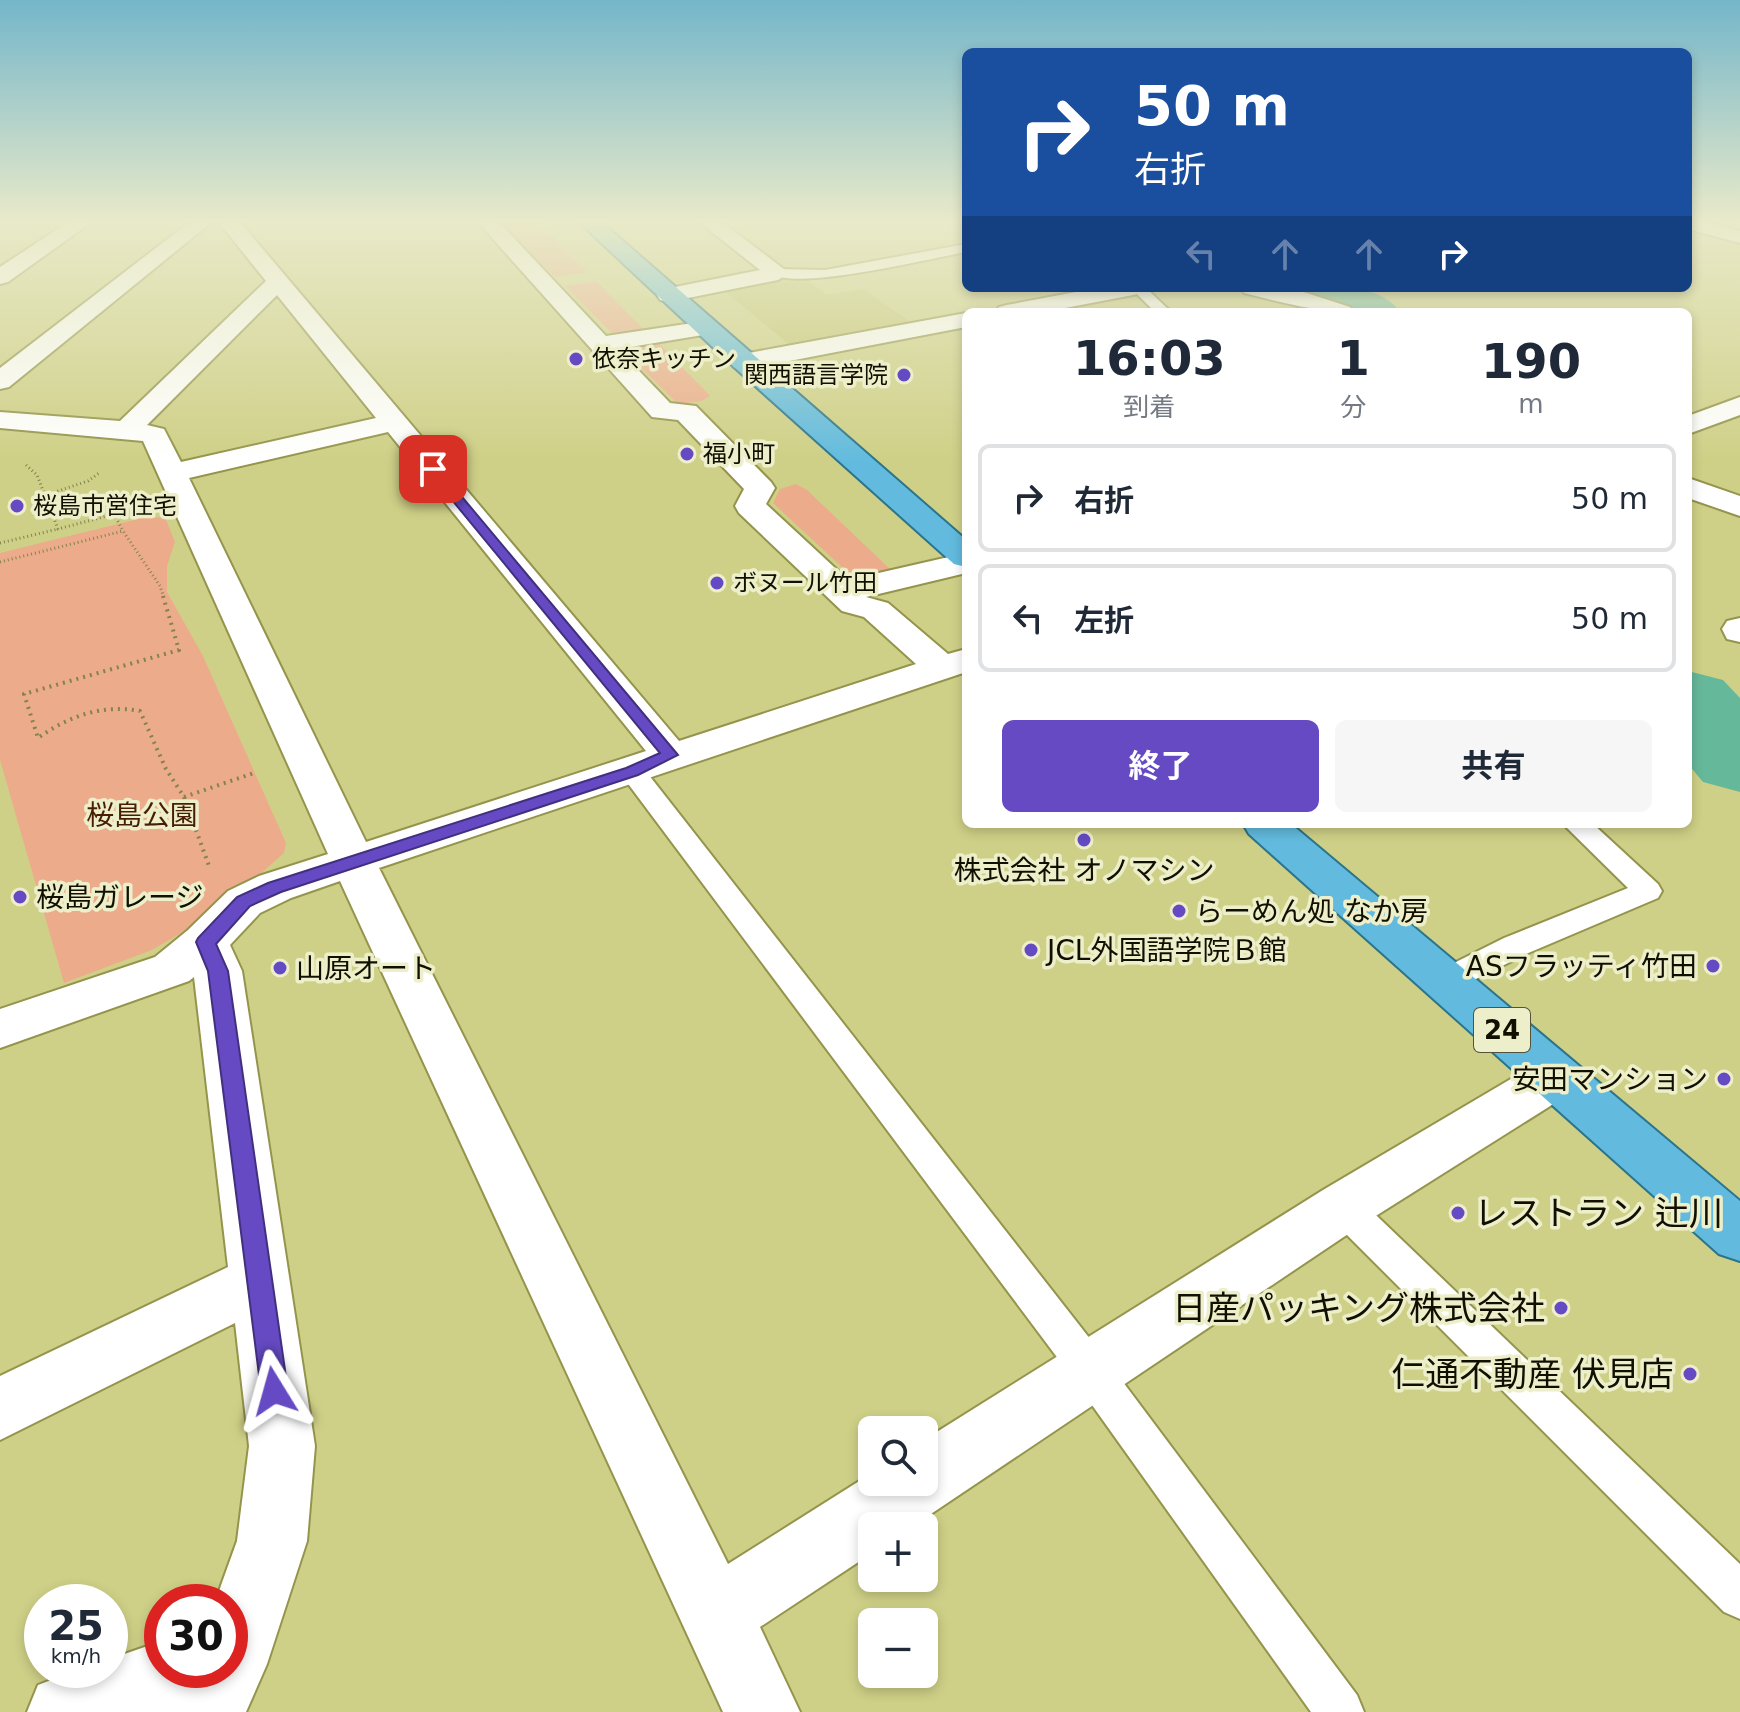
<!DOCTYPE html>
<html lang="ja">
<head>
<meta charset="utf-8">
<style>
  :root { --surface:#fff; --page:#f6f6f7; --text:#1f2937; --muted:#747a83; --line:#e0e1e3; --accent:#654ac3 }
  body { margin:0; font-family:"DejaVu Sans","Noto Sans JP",sans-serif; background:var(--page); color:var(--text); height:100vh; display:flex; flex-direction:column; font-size:30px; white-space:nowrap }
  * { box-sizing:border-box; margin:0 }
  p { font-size:26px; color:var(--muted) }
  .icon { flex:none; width:44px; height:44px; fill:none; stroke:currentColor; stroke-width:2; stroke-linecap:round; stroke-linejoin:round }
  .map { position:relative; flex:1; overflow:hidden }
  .drawer { position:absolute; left:962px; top:308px; width:730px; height:520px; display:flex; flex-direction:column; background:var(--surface); border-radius:12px; box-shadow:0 4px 12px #0003 }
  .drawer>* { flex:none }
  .banner { position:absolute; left:962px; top:48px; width:730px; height:244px; border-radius:12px; box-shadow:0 4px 12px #0003; background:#1a4fa0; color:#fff; overflow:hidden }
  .fabs { position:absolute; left:858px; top:1416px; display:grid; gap:16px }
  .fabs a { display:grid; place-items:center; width:80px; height:80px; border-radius:12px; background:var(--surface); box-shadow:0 4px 12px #0003; font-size:40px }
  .speed { position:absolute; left:24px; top:1584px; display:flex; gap:16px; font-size:40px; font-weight:700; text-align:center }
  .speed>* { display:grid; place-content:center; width:104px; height:104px; border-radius:50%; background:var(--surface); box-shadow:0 4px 12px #0003; line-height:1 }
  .speed small { font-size:20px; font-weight:400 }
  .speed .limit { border:12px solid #d22; background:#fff; color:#111 }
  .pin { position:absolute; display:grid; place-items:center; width:68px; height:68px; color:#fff; margin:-34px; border-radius:16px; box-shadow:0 4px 12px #0006 }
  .me { position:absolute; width:88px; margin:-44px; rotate:352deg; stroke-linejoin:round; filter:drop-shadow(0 0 6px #0008) }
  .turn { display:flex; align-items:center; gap:28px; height:168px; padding:0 40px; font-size:36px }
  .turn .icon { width:104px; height:104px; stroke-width:2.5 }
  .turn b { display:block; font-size:56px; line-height:68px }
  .lanes { display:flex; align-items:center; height:76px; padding:0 40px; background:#0003; justify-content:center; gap:40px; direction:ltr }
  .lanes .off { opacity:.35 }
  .eta { display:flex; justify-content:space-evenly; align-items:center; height:136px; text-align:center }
  .eta b { font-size:48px; font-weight:700; line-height:56px }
  .cta { display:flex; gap:16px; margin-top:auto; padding:16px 40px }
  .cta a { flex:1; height:92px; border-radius:12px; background:var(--accent); color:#fff; font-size:32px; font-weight:700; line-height:92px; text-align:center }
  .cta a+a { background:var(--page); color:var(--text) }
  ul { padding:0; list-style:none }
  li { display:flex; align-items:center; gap:24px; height:108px; margin:0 16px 12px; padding:0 24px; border:4px solid var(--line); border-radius:12px }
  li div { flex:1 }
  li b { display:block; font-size:30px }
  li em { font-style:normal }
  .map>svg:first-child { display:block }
  .built { fill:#c5c574 }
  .green { fill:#ecac8b }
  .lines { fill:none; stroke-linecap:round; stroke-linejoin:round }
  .river { fill:#66b89b; fill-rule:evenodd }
  .service-casing { stroke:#94944c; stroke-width:4 }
  .minor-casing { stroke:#94944c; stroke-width:4 }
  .tertiary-casing { stroke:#94944c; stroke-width:4 }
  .trunk-casing { stroke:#2c748a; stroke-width:4 }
  .path-far1 { stroke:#828351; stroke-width:3; stroke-dasharray:1 3; stroke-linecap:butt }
  .path { stroke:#828351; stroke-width:4; stroke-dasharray:2 5; stroke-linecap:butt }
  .service { fill:#fff; fill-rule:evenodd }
  .minor { fill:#fff; fill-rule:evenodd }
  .tertiary { fill:#fff; fill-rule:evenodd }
  .trunk { fill:#62bbde; fill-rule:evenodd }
  .route { fill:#654ac3; stroke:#42307f; stroke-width:2 }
  .poi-dot { fill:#654ac3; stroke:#edeeca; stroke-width:3 }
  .labels { text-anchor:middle; stroke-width:7; stroke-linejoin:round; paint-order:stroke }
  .far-poi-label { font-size:24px; fill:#111000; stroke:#edeeca; text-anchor:start }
  .shield { fill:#edeeca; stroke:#53533d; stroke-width:2 }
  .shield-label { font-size:26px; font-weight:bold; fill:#111000 }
  .park-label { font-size:28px; fill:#471d03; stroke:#edeeca }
  .poi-label { font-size:28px; fill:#111000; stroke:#edeeca; text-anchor:start }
  .near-poi-label { font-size:34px; fill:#111000; stroke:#edeeca; text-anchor:end }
</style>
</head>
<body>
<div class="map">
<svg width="1740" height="1712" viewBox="0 0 1740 1712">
  <rect width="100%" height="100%" fill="#cfd087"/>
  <polygon class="built" points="801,275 827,295 863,289 915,325 792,347 721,288"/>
  <g class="green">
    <polygon points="500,221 537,221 587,272 555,277"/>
    <polygon points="596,281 645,331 614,335 565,286"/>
    <polygon points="657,341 710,396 701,401 678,404 620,347"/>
    <polygon points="796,484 807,490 893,572 858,577 845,570 773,503 780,489"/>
    <polygon points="165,517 175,542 167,566 167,592 203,656 286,843 284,853 217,912 152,950 64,983 0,760 0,553 142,518"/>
  </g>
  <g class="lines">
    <g class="river">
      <path d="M1265,288C1304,288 1375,276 1400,312C1362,312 1287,321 1265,288Z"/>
      <polygon points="1688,671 1723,680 1740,698 1740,792 1703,782 1688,764"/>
    </g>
    <g class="service-casing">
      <g id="service">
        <path d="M966,244V252C932,258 794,292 771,273L778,269L825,270Z"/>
        <polygon points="1131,288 1146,288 1171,312 1155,312"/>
        <polygon points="632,763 641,765 1105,1358 1357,1695 1364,1712 1311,1712 1077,1384 623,777 619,771 623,765"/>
        <polygon points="1563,824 1593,824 1658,884 1662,891 1658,898 1526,954 1456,989 1445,992 1434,989 1430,981 1434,973 1504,938 1628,888"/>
        <polygon points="1343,1191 1356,1196 1740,1564 1740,1619 1724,1612 1330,1218 1325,1207 1330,1196"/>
      </g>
    </g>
    <g class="minor-casing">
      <g id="minor">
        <polygon points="191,221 213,221 9,387 0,389 0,368"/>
        <path d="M218,221H239L679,741L916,664L864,617L842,611L739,513L735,506L744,489L678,420L652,417L477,221H498L606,336L706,321L715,323L718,328L715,333L618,349L670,403L696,406L771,482L775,488L766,504L848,580L966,553V573L866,597L888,603L948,654L966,649V672L379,868L728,1564L872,1473V1482H924V1440L1323,1190L1538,1063L1556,1057L1574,1063L1582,1077L1574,1091L1363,1224L913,1526H872V1553L760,1627L800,1712H723L340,881L291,898L260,913L230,945L242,971L315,1446L307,1541L267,1664L246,1712H27L38,1685L77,1670H110V1659L162,1641V1670H230V1602H215L237,1541L249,1446L235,1323L0,1440V1376L228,1267L194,977L189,981L0,1048V1009L155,957L188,930L228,891L259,876L328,854L143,441L0,428V412L120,421L266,281ZM277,295L376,418L181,462L164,429L147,425ZM388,432L646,751L366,842L189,478Z"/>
        <polygon points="698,221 721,221 789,273 778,280 668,302 660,300 657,295 660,290 760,270"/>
        <polygon points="1688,221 1703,221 1740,231 1740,243 1688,229"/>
        <polygon points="1097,288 1144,288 1141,293 1133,295 1044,312 995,312 999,307 1007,305"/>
        <path d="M1241,288H1291L1350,307L1354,312C1316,312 1280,302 1244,293Z"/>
        <polygon points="966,313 966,327 743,370 734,367 730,362 734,357 743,354"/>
        <polygon points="1740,397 1740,415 1688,434 1688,416"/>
        <polygon points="1688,478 1740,496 1740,516 1688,498"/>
        <polygon points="1740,618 1740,642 1727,639 1722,629 1727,621"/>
      </g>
    </g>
    <g class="tertiary-casing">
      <polygon id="tertiary" points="70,221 93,221 8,282 0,284 0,267"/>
    </g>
    <g class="trunk-casing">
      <g id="trunk">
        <polygon points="578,221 600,221 966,540 966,567 954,564 734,367"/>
        <polygon points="1243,824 1291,824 1740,1201 1740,1261 1719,1254 1249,834"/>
      </g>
    </g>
    <g class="path-far1">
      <polyline points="26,465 37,475 58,529 137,508"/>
      <polyline points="46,495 88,481 99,473"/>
      <polyline points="114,514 123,531"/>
      <polyline points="0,543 58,529"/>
      <polyline points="0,562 123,531 160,586 164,598"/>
    </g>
    <g class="path">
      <path d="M163,596L179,650L24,694L38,738C69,716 102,704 140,711L166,769L184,797L209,866"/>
      <polyline points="184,797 254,773"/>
    </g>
    <use href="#service" class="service"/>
    <use href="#minor" class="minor"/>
    <use href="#tertiary" class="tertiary"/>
    <use href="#trunk" class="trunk"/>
  </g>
  <linearGradient id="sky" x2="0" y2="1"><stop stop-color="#74b6c9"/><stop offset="0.48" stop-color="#e9eac9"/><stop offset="1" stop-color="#e9eac9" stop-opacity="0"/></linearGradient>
  <rect width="1740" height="461" fill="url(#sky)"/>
  <polygon class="route" points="433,466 437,467 678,755 638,775 281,892 250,906 216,944 228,971 288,1391 284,1400 274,1403 265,1400 261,1391 208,971 196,942 198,938 237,897 268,883 626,768 660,753 429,472 429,467"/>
  <g class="poi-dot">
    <circle cx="576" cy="359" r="8"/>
    <circle cx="904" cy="375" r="8"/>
    <circle cx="687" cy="454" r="8"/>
    <circle cx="17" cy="506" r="8"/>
    <circle cx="717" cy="583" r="8"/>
    <circle cx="1084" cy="840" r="8"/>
    <circle cx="20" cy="897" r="8"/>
    <circle cx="1179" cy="911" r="8"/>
    <circle cx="1031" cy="950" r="8"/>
    <circle cx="1713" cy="966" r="8"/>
    <circle cx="280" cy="968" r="8"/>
    <circle cx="1724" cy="1079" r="8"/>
    <circle cx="1458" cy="1213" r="8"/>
    <circle cx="1561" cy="1308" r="8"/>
    <circle cx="1690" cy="1374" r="8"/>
  </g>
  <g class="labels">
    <g class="far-poi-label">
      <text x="592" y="367">依奈キッチン</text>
      <text x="888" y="383" text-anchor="end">関西語言学院</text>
      <text x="703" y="462">福小町</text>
      <text x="33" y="514">桜島市営住宅</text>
      <text x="733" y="591">ボヌール竹田</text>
    </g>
    <rect class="shield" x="1474" y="1008" width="56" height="44" rx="6"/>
    <g class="shield-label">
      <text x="1502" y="1039">24</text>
    </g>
    <g class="park-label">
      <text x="142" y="825">桜島公園</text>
    </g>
    <g class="poi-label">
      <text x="1084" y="880" text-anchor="middle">株式会社 オノマシン</text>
      <text x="36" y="907">桜島ガレージ</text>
      <text x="1195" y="921">らーめん処 なか房</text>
      <text x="1047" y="960">JCL外国語学院Ｂ館</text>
      <text x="1697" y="976" text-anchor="end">ASフラッティ竹田</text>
      <text x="296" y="978">山原オート</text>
      <text x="1708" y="1089" text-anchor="end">安田マンション</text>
    </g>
    <g class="near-poi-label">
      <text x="1474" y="1225" text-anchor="start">レストラン 辻川</text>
      <text x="1545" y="1320">日産パッキング株式会社</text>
      <text x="1674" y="1386">仁通不動産 伏見店</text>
    </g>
  </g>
</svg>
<div class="fabs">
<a><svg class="icon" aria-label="search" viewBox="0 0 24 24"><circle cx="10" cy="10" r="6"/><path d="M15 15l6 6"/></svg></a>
<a>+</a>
<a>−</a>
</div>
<div class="speed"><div>25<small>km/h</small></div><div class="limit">30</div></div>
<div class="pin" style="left:433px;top:469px;background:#d93025"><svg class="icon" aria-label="arrive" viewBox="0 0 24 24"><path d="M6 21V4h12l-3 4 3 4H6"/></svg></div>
<svg class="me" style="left:274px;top:1391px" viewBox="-20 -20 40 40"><path d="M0-17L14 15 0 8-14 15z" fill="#654ac3" stroke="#fff" stroke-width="4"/></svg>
<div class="banner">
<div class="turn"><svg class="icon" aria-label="right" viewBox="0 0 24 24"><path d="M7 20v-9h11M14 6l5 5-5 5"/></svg><div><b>50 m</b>右折</div></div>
<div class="lanes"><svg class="icon off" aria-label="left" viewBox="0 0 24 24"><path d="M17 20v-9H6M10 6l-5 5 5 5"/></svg><svg class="icon off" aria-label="ahead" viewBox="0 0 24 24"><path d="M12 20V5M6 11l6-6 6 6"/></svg><svg class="icon off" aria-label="ahead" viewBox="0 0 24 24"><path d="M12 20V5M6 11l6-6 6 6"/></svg><svg class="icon" aria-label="right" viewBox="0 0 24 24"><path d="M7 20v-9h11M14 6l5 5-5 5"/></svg></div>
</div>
<section class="drawer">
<div class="eta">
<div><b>16:03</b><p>到着</p></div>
<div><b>1</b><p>分</p></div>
<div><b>190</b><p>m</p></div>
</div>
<ul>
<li><svg class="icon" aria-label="right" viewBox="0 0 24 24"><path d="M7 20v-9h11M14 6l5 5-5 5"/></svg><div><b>右折</b></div><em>50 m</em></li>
<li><svg class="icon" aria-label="left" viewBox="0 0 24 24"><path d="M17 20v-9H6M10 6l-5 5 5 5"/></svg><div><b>左折</b></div><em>50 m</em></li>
</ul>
<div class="cta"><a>終了</a><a>共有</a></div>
</section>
</div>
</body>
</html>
